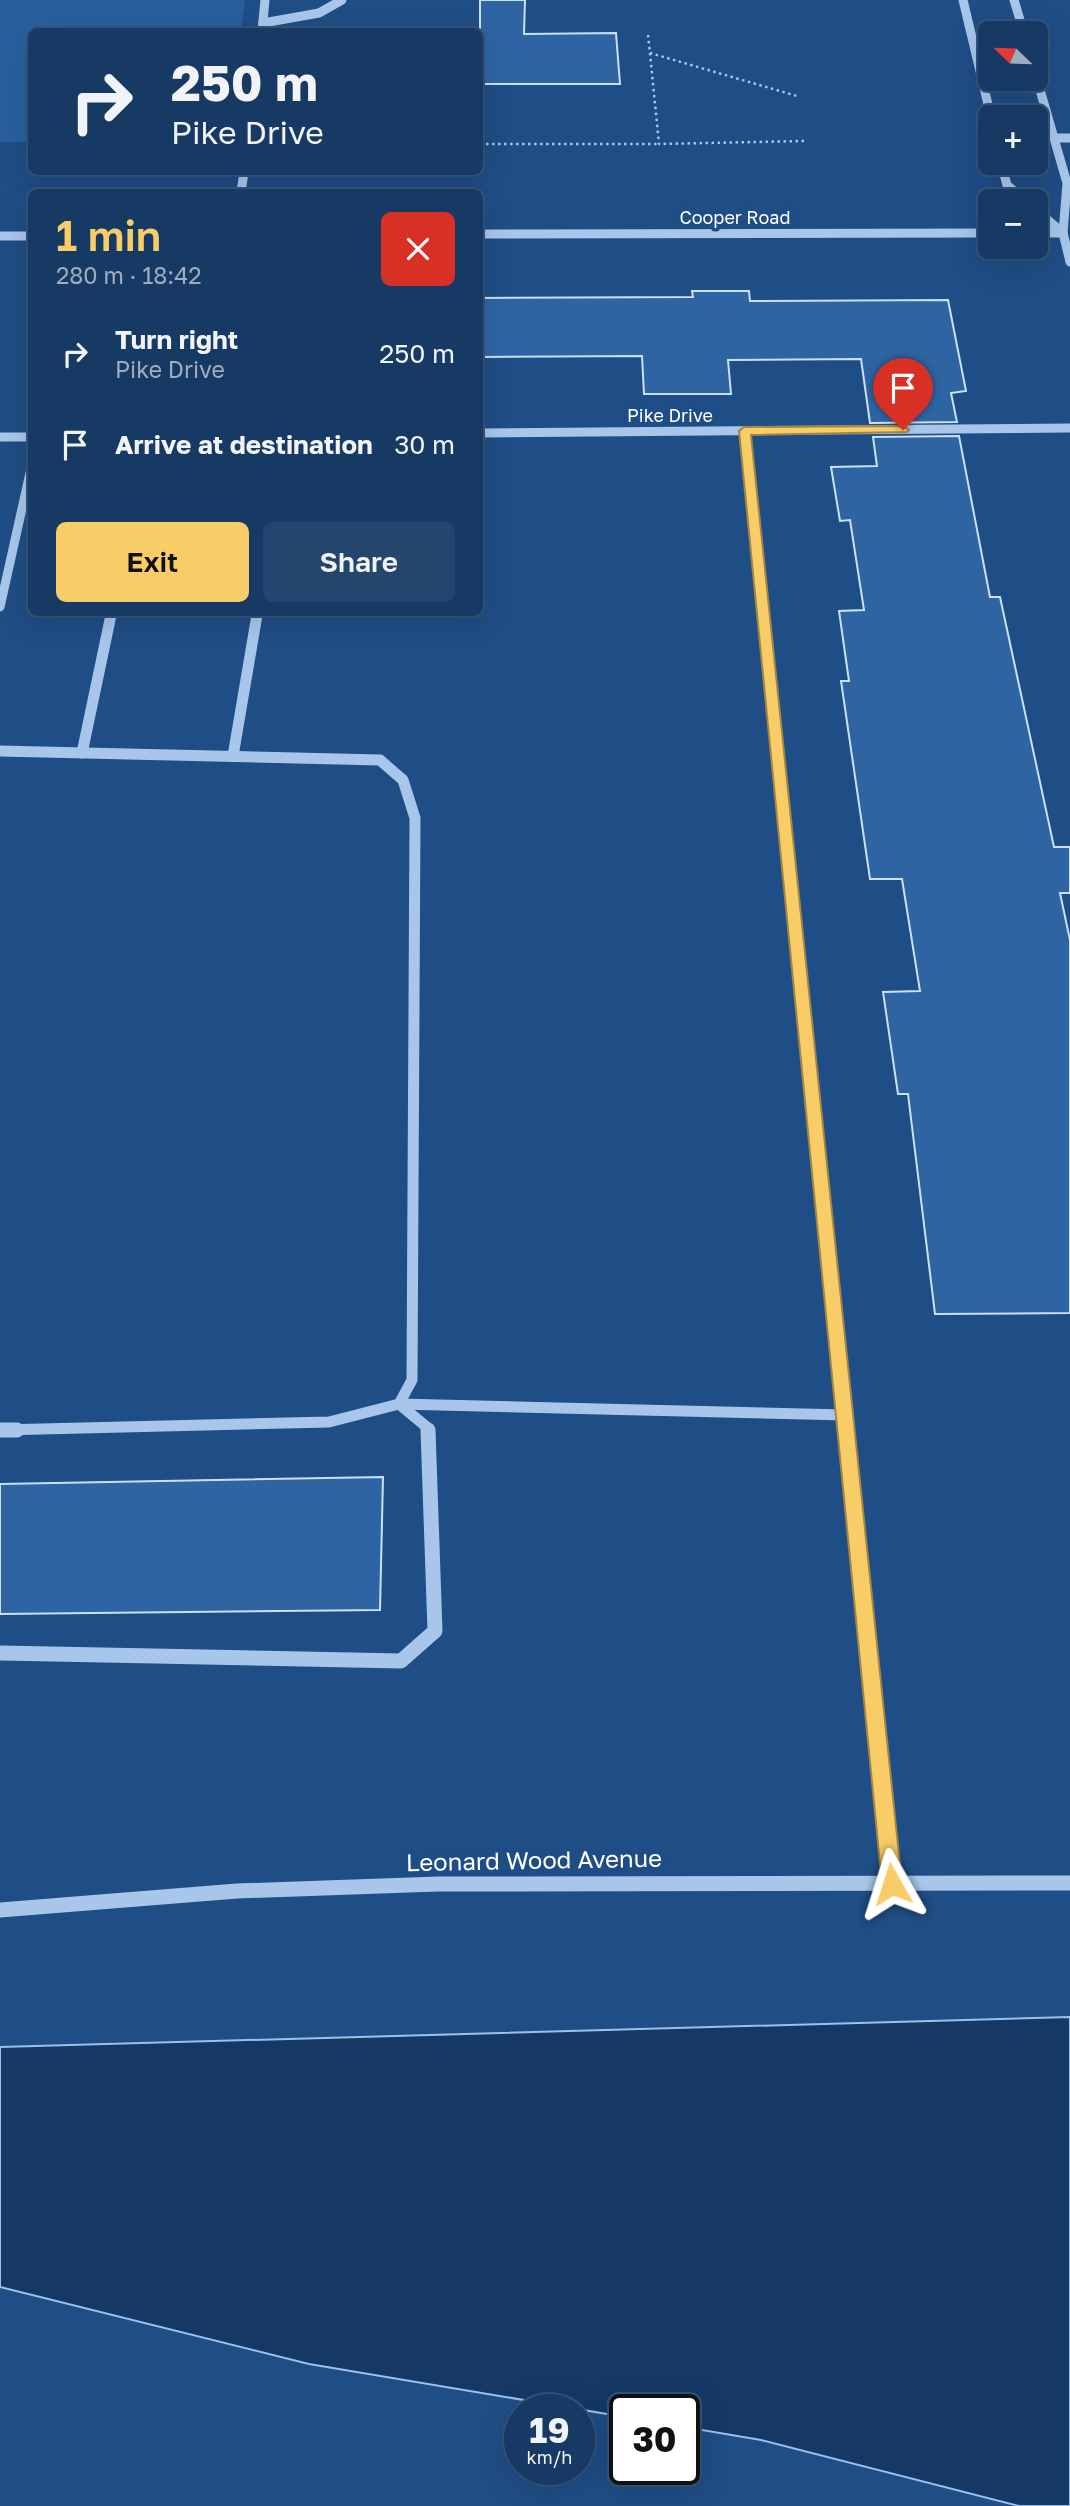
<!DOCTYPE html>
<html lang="en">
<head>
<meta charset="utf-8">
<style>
  :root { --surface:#173a64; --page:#24456d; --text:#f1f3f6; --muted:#9eadbf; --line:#365478; --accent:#f8cc67 }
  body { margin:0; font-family:"Golos Text",sans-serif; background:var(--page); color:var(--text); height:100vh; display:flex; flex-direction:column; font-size:26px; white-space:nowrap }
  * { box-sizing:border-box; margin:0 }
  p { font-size:23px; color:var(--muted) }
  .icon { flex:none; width:38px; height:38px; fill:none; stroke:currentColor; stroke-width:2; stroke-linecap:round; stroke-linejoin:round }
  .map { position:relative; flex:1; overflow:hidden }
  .sheet { position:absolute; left:28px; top:189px; width:455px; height:427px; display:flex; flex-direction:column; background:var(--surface); border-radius:10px; box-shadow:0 7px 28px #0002,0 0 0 2px var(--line) }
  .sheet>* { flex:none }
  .banner { position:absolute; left:28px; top:28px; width:455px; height:147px; border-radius:10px; box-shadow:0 7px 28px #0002,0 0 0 2px var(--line); background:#173a64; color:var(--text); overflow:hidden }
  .needle { width:46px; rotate:293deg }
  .fabs { position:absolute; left:978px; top:21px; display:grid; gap:14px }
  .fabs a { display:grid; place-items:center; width:70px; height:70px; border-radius:10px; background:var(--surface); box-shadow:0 7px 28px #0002,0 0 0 2px var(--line); font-size:35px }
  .speed { position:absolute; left:504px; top:2394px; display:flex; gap:14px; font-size:35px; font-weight:700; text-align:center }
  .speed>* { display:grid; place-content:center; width:91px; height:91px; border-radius:50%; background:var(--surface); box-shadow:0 7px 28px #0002,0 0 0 2px var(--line); line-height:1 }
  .speed small { font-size:18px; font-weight:400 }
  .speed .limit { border:4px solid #111; border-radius:10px; background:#fff; color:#111 }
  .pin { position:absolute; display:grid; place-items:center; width:60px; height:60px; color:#fff; margin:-72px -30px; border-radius:50% 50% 50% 0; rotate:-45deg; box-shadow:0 0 7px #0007 }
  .pin .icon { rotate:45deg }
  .me { position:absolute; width:77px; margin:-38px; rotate:354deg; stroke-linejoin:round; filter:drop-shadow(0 0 5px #0008) }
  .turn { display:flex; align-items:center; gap:24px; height:147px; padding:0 28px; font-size:32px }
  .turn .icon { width:91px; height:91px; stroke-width:2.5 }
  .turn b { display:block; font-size:49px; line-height:60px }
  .round { display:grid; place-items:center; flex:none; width:74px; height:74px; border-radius:10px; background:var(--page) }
  .head { display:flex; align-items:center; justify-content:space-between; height:119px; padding:0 28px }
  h1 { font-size:42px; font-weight:600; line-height:52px; color:var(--accent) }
  .action { display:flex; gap:14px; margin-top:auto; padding:14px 28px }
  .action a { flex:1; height:80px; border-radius:10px; background:var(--accent); color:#111; font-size:28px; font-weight:600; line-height:80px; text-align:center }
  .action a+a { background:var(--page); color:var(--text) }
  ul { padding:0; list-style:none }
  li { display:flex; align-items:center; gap:21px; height:91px; padding:0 28px }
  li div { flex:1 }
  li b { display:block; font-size:26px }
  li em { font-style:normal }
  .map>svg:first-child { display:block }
  .green { fill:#295f9d }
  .water { fill:#153864; stroke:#9ac1eb; stroke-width:2 }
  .building { fill:#2e64a2; stroke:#cbe0f7; stroke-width:2 }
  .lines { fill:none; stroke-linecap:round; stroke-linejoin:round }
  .path { stroke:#a7c6ea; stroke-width:2.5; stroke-dasharray:2.5 3.5; stroke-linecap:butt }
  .minor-far2 { stroke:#a7c6ea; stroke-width:9 }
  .minor-far1 { stroke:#a7c6ea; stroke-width:11 }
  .minor { stroke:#a7c6ea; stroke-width:15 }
  .route { fill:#f8cc67; stroke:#a18543; stroke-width:2 }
  .labels { text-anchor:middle; stroke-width:7; stroke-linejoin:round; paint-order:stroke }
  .far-street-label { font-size:18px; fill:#fff; stroke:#1f4d85 }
  .near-street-label { font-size:24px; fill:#fff; stroke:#1f4d85 }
</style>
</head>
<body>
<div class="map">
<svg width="1070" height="2506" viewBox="0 0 1070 2506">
  <rect width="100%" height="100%" fill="#1f4d85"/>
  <polygon class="green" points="0,0 245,0 241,31 32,32 31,142 0,142"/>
  <polygon class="water" points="1070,2017 1070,2506 1019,2506 761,2440 684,2427 684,2410 625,2410 625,2417 309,2364 0,2287 0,2047"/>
  <g class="building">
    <polygon points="480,0 525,0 524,34 616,33 620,84 480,84"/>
    <polygon points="692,291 749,291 750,301 948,300 966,391 951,393 957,422 870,423 861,359 728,360 731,394 644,394 642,356 480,357 480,298 693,297"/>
    <polygon points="959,436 990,597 1000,597 1054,847 1070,847 1070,893 1060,893 1070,940 1070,1313 935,1314 908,1094 898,1094 883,992 920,991 902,879 870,879 841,681 849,681 839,611 864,610 850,520 840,521 831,467 877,466 873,437"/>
    <polygon points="383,1477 380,1610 0,1614 0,1484"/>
  </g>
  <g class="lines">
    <g class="path">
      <polyline points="648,35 650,53 797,96"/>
      <polyline points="650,53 659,144 804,141"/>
      <polyline points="480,144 659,144"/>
    </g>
    <g class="minor-far2">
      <polyline points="963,0 991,117"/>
      <polyline points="1014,0 1024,33"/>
      <polyline points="263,23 319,13 342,0"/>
      <polyline points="262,31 265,0"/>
      <polyline points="1036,76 1067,183 1063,233 1070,262"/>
      <polyline points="1054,138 1070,138"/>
      <polyline points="1001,163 1007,185 1026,201"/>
      <polyline points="241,192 244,172"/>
      <polyline points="1036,210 1063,233"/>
      <polyline points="1036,233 1063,233"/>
      <polyline points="480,234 990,233"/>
      <polyline points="0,236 32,236"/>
      <polyline points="744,431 763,617"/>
      <polyline points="480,433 1070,428"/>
      <polyline points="0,437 32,437"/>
      <polyline points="0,607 32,464"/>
      <polyline points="111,617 112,612"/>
      <polyline points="257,617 258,612"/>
    </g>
    <g class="minor-far1">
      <polyline points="763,615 846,1431"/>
      <polyline points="0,751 380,760 403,780 415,818 412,1380 399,1404 329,1422 0,1430"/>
      <polyline points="82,753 111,615"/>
      <polyline points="233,756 257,615"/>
      <polyline points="399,1404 846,1415"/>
      <polyline points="399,1404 428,1428 428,1431"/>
    </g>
    <g class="minor">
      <polyline points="0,1430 17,1430"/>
      <polyline points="846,1430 892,1884"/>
      <polyline points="0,1653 401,1661 435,1631 428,1430"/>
      <polyline points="0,1910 237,1891 438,1884 1070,1883"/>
    </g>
  </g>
  <polygon class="route" points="903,426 909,430 907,432 751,435 902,1884 899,1891 892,1894 885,1891 882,1884 739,431 744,427"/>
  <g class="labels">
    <g class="far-street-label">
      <text x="735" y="224">Cooper Road</text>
      <text x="670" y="422">Pike Drive</text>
    </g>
    <g class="near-street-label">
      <text transform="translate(534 1861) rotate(-1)" y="8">Leonard Wood Avenue</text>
    </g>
  </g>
</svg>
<div class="fabs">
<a><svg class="needle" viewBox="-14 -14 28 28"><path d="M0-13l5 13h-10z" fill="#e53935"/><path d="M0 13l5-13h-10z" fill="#9eadbf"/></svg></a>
<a>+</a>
<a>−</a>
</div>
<div class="speed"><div>19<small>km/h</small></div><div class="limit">30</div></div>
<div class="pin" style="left:903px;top:430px;background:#d93025"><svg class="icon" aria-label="arrive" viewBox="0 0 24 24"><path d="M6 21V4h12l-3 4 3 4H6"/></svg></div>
<svg class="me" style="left:892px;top:1884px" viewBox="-20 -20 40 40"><path d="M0-17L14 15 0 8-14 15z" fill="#f8cc67" stroke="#fff" stroke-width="4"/></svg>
<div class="banner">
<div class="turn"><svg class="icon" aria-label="right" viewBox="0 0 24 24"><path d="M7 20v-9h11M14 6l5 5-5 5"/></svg><div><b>250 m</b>Pike Drive</div></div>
</div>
<section class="sheet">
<div class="head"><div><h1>1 min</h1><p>280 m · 18:42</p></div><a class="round" style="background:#d93025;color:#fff"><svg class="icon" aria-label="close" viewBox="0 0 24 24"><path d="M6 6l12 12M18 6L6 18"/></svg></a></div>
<ul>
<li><svg class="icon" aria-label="right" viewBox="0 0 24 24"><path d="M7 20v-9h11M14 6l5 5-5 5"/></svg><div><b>Turn right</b><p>Pike Drive</p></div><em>250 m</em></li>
<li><svg class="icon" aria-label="arrive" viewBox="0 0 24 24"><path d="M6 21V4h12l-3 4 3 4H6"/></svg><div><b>Arrive at destination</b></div><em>30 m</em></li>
</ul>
<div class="action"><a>Exit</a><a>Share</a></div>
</section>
</div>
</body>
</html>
